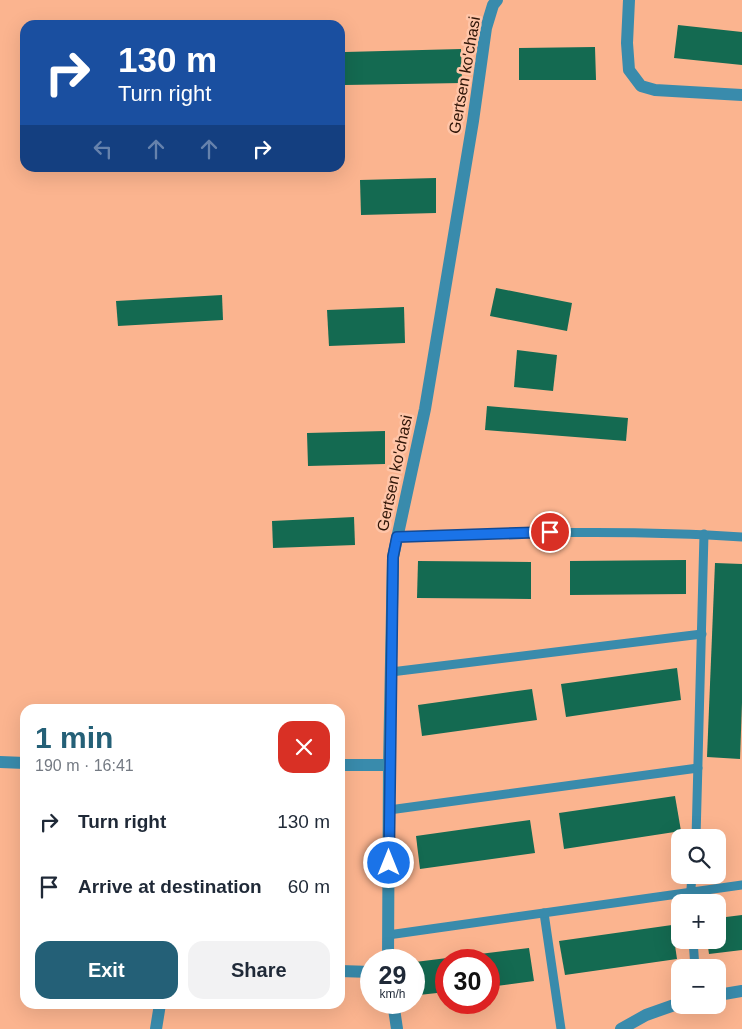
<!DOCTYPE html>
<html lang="en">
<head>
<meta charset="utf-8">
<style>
  :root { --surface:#fff; --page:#f2f2f3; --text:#1f2937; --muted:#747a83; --accent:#246077 }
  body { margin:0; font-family:Arial,sans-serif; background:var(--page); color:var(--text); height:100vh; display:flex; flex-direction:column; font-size:19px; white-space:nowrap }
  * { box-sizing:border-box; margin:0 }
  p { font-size:16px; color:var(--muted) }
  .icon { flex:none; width:28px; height:28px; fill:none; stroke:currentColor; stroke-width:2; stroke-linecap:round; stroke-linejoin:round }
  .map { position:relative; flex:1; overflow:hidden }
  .details { position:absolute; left:20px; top:704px; width:325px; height:305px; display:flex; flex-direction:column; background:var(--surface); border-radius:15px; box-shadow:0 5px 20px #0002 }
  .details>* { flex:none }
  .banner { position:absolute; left:20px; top:20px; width:325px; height:152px; border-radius:15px; box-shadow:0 5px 20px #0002; background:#1a4fa0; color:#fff; overflow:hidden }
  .fabs { position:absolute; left:671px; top:829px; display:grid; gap:10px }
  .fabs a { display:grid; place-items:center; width:55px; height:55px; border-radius:10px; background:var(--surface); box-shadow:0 5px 20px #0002; font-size:25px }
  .speed { position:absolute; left:360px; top:949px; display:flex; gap:10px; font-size:25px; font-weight:700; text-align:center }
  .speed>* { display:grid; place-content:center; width:65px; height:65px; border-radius:50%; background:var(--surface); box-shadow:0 5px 20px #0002; line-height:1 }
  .speed small { font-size:12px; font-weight:400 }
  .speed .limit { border:8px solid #d22; background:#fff; color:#111 }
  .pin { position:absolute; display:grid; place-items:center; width:42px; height:42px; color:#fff; margin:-21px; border:2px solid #fff; border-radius:50%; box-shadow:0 1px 5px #0007 }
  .me { position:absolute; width:55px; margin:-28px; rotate:0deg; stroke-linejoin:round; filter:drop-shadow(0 0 4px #0008) }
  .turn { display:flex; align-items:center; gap:18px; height:105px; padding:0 15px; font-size:22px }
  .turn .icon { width:65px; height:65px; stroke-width:2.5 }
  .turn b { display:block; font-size:35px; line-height:42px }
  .lanes { display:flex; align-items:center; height:48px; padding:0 15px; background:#0003; justify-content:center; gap:25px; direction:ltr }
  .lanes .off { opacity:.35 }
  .round { display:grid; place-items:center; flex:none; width:52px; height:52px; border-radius:15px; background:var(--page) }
  .overview { display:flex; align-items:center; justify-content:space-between; height:85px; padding:0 15px }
  h1 { font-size:30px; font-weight:600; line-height:38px; color:var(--accent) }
  .cta { display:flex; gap:10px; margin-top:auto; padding:10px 15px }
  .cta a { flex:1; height:58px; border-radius:15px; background:var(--accent); color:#fff; font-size:20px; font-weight:600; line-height:58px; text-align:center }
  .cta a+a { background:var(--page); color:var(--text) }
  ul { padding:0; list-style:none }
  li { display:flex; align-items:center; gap:15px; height:65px; padding:0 15px }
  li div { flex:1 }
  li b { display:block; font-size:19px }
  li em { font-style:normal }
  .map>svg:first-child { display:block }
  .building { fill:#146a51 }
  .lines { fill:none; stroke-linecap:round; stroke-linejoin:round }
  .service { stroke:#398bac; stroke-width:9 }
  .minor { stroke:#398bac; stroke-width:12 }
  .tertiary { stroke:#398bac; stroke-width:12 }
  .route-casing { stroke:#114b97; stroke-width:12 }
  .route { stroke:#1a73e8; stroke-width:9 }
  .labels { text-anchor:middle; stroke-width:5; stroke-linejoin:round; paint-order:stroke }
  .street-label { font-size:16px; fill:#2f1507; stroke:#ffc5a8 }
</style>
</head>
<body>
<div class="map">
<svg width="742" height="1029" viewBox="0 0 742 1029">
  <rect width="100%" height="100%" fill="#fbb48f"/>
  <g class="building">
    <polygon points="678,25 742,32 742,65 674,58"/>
    <polygon points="595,47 596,80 519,80 519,48"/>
    <polygon points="461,49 462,83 345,85 345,52"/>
    <polygon points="436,178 436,213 361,215 360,180"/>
    <polygon points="496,288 572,303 567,331 490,316"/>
    <polygon points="222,295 223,320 118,326 116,301"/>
    <polygon points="404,307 405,343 329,346 327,310"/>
    <polygon points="517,350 557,355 553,391 514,387"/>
    <polygon points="487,406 628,418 626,441 485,430"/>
    <polygon points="385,431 385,464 308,466 307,433"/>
    <polygon points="354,517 355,545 273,548 272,521"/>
    <polygon points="686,560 686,594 570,595 570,561"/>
    <polygon points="418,561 531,562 531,599 417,598"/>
    <polygon points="715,563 742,564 742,703 740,759 707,757"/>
    <polygon points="677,668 681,700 566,717 561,684"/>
    <polygon points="532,689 537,720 422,736 418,705"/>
    <polygon points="675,796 681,831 564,849 559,813"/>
    <polygon points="530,820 535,853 420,869 416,836"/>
    <polygon points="742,915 742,950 709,954 707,940 718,940 718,918"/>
    <polygon points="672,925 677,959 565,975 559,941"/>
    <polygon points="529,948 534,981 489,987 489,960 446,960 446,992 419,995 415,962"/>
  </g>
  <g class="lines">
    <g class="service">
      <path d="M397,537C512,533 627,529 742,537"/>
      <polyline points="391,672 702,634"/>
      <polyline points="389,810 698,768"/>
      <polyline points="696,838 704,534"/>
      <polyline points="690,902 692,875"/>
      <polyline points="544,913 561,1029"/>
      <polyline points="388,935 742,885"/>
      <polyline points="693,940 695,968"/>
    </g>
    <g class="minor">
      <polyline points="629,0 627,43 629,70 641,86 655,90 742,95"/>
      <polyline points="0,762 25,763"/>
      <polyline points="340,765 389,765"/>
      <polyline points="388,960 389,765 393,557 425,409 473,121 486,28 493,5 497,0"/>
      <polyline points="340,971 371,972"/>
      <polyline points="393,1002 397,1029"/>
      <polyline points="156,1029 160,1004"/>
    </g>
    <g class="tertiary">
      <polyline points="718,995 742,991"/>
      <polyline points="621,1029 646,1015 680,1003"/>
    </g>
  </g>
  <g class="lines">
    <g class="route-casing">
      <polyline id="route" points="389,863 393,557 397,537 550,532"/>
    </g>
    <use href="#route" class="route"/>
  </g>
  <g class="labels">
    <g class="street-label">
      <text transform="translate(464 75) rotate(-80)" y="6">Gertsen ko'chasi</text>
      <text transform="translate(394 473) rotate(-78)" y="6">Gertsen ko'chasi</text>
    </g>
  </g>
</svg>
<div class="fabs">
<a><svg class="icon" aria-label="search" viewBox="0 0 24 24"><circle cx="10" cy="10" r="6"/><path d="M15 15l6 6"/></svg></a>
<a>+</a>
<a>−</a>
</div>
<div class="speed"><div>29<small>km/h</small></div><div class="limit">30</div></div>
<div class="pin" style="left:550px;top:532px;background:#d93025"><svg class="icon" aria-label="arrive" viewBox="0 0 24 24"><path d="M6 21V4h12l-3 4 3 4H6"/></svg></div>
<svg class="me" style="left:389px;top:863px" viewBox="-20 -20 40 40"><circle r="17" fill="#1a73e8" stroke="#fff" stroke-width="3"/><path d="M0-11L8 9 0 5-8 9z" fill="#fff"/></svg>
<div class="banner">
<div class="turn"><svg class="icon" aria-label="right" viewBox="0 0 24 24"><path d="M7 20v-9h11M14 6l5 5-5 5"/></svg><div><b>130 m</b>Turn right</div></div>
<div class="lanes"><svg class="icon off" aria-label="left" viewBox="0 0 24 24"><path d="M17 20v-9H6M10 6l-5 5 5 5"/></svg><svg class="icon off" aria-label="ahead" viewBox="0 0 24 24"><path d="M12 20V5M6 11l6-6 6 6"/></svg><svg class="icon off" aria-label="ahead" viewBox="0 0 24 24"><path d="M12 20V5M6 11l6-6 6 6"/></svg><svg class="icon" aria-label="right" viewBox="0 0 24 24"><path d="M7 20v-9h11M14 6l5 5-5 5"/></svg></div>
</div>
<section class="details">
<div class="overview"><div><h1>1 min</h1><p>190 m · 16:41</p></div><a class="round" style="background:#d93025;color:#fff"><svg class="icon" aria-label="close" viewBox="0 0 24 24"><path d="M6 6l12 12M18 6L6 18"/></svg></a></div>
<ul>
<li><svg class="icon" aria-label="right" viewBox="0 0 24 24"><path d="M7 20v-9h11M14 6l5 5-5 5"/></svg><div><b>Turn right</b></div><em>130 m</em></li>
<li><svg class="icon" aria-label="arrive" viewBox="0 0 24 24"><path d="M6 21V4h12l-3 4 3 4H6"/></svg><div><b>Arrive at destination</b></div><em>60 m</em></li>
</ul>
<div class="cta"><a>Exit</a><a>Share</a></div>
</section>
</div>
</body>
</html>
